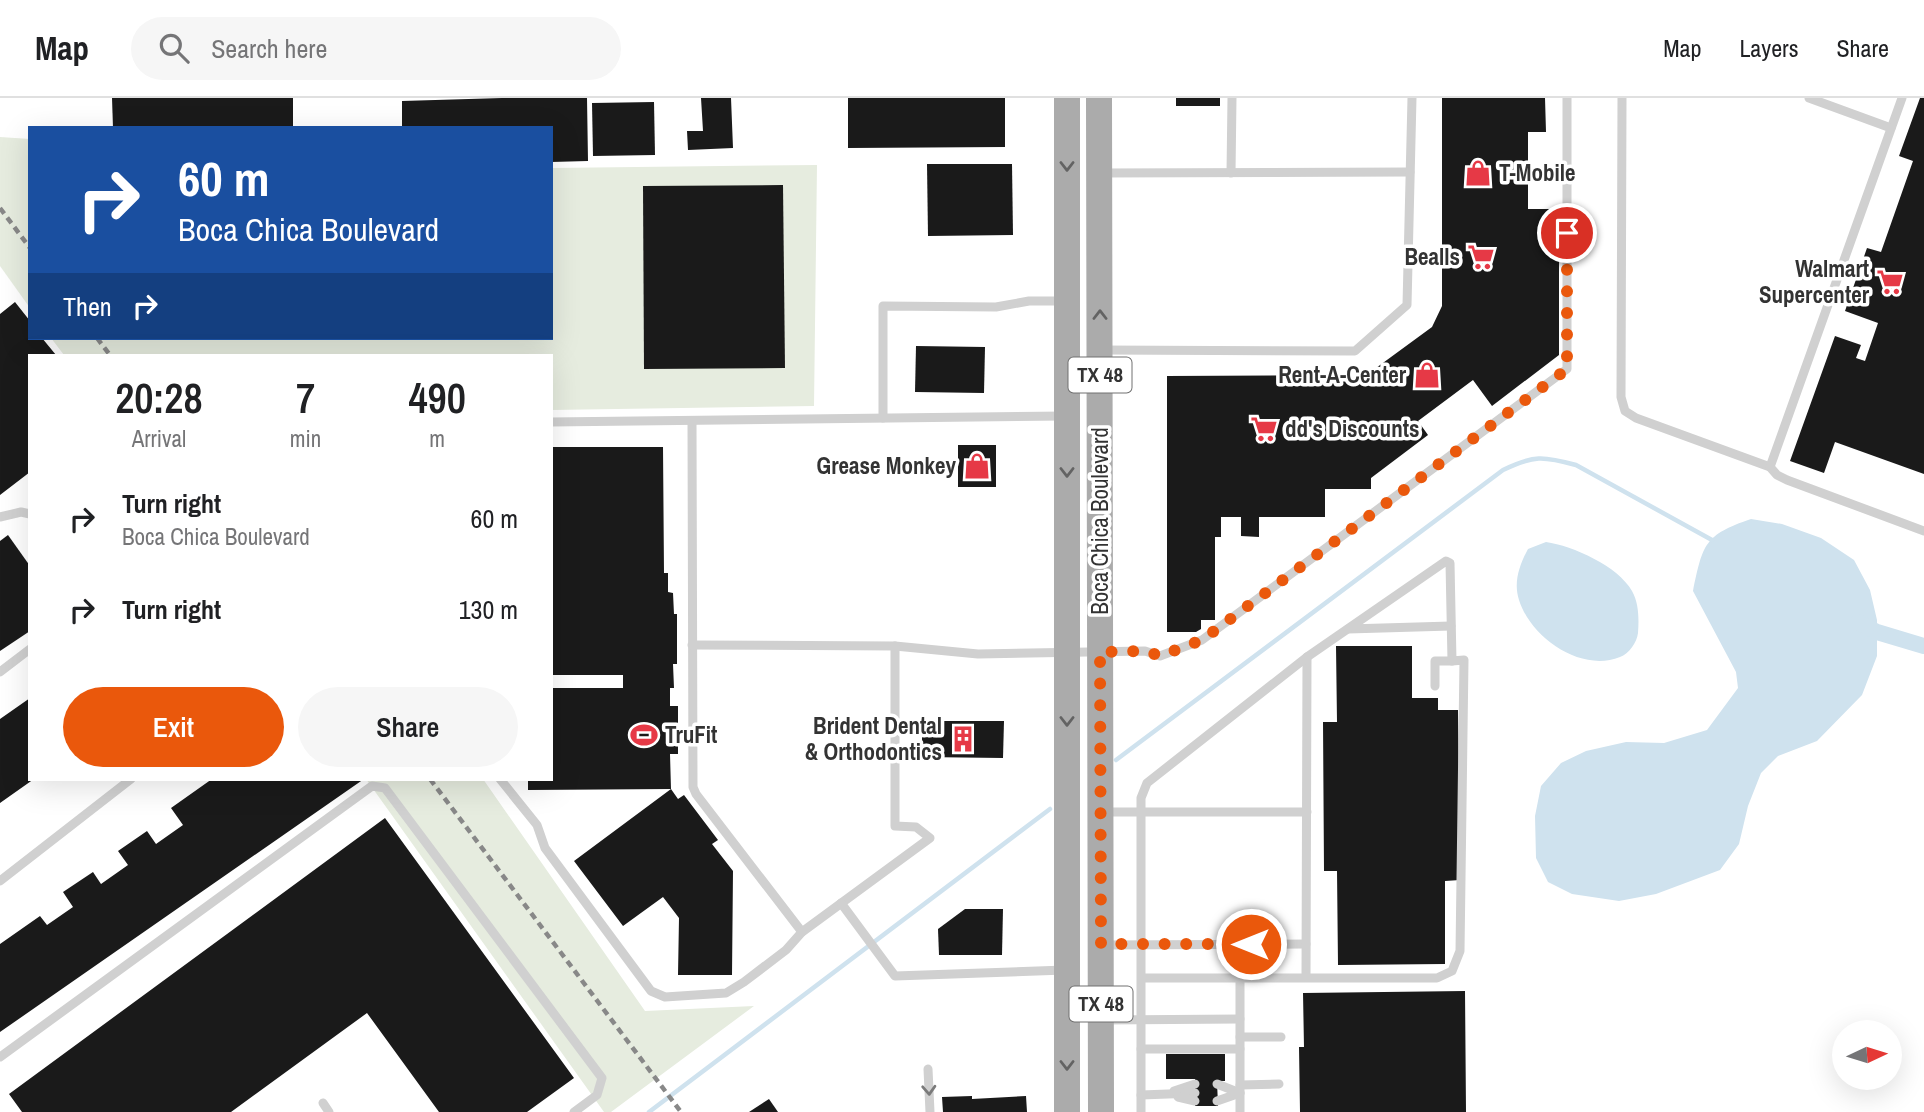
<!DOCTYPE html>
<html lang="en">
<head>
<meta charset="utf-8">
<style>
  :root { --surface:#fff; --page:#f6f6f6; --text:#202124; --muted:#757577; --line:#e0e0e0; --accent:#ea580c }
  body { margin:0; font-family:"Archivo Narrow",sans-serif; background:var(--page); color:var(--text); height:100vh; display:flex; flex-direction:column; font-size:26px; white-space:nowrap }
  * { box-sizing:border-box; margin:0 }
  p { font-size:23px; color:var(--muted) }
  .icon { flex:none; width:38px; height:38px; fill:none; stroke:currentColor; stroke-width:2; stroke-linecap:round; stroke-linejoin:round }
  .map { position:relative; flex:1; overflow:hidden }
  .panel { position:absolute; left:28px; top:256px; width:525px; height:427px; display:flex; flex-direction:column; background:var(--surface); border-radius:0px; box-shadow:0 7px 28px #0002 }
  .panel>* { flex:none }
  .top-card { position:absolute; left:28px; top:28px; width:525px; height:214px; border-radius:0px; box-shadow:0 7px 28px #0002; background:#1a4fa0; color:#fff; overflow:hidden }
  .needle { width:46px; rotate:86deg }
  .fabs { position:absolute; left:1832px; top:922px; display:grid; gap:14px }
  .fabs a { display:grid; place-items:center; width:70px; height:70px; border-radius:50%; background:var(--surface); box-shadow:0 7px 28px #0002; font-size:35px }
  .pin { position:absolute; display:grid; place-items:center; width:60px; height:60px; color:#fff; margin:-30px; border:4px solid #fff; border-radius:50%; box-shadow:0 2px 7px #0007 }
  .me { position:absolute; width:77px; margin:-38px; rotate:270deg; stroke-linejoin:round; filter:drop-shadow(0 0 5px #0008) }
  .turn { display:flex; align-items:center; gap:24px; height:147px; padding:0 35px; font-size:32px }
  .turn .icon { width:91px; height:91px; stroke-width:2.5 }
  .turn b { display:block; font-size:49px; line-height:60px }
  .then { display:flex; align-items:center; height:66px; padding:0 35px; background:#0003; gap:14px; font-size:26px }
  .eta { display:flex; justify-content:space-evenly; align-items:center; height:119px; text-align:center }
  .eta b { font-size:42px; font-weight:600; line-height:49px }
  .action { display:flex; gap:14px; margin-top:auto; padding:14px 35px }
  .action a { flex:1; height:80px; border-radius:42px; background:var(--accent); color:#fff; font-size:28px; font-weight:600; line-height:80px; text-align:center }
  .action a+a { background:var(--page); color:var(--text) }
  ul { padding:0; list-style:none }
  li { display:flex; align-items:center; gap:21px; height:91px; padding:0 35px }
  li div { flex:1 }
  li b { display:block; font-size:26px }
  li em { font-style:normal }
  header { display:flex; align-items:center; gap:42px; box-sizing:border-box; height:98px; padding:0 35px; background:var(--surface); border-bottom:2px solid var(--line) }
  header strong { font-size:33px }
  nav { display:flex; gap:38px; margin-inline-start:auto; font-size:24px }
  .search { width:490px; height:63px; background:var(--page); display:flex; align-items:center; gap:18px; box-sizing:border-box; padding:0 24px; border-radius:38px; color:var(--muted); font-size:26px }
  .map>svg:first-child { display:block }
  .green { fill:#e6ecdf }
  .water { fill:#cfe2ee }
  .lines { fill:none; stroke-linecap:round; stroke-linejoin:round }
  .stream { stroke:#cfe2ee; stroke-width:4.5 }
  .canal { stroke:#cfe2ee; stroke-width:16 }
  .building { fill:#1a1a1a }
  .service { stroke:#d0d0d0; stroke-width:9 }
  .primary { stroke:#ababab; stroke-width:26 }
  .rail { stroke:#888; stroke-width:4.5; stroke-dasharray:7 5; stroke-linecap:butt }
  .oneway { stroke:#636363 }
  .oneway2 { stroke:#7a7a7a }
  .route { stroke:#ea580c; stroke-width:12; stroke-dasharray:0 21.6 }
  .labels { text-anchor:middle; stroke-width:7; stroke-linejoin:round; paint-order:stroke }
  .shield { fill:#fff; stroke:#707070; stroke-width:2 }
  .shield-label { font-size:21px; font-weight:bold; fill:#333 }
  .poi-label { font-size:23px; font-weight:bold; fill:#333; stroke:#fff; text-anchor:end }
  .street-label { font-size:23px; fill:#333; stroke:#fff }
</style>
</head>
<body>
<header>
<strong>Map</strong>
<div class="search"><svg class="icon" aria-label="search" viewBox="0 0 24 24"><circle cx="10" cy="10" r="6"/><path d="M15 15l6 6"/></svg>Search here</div>
<nav><a>Map</a><a>Layers</a><a>Share</a></nav>
</header>
<div class="map">
<svg width="1924" height="1014" viewBox="0 0 1924 1014">
  <rect width="100%" height="100%" fill="#fff"/>
  <g class="green">
    <polygon points="0,39 30,41 30,210 0,168"/>
    <polygon points="817,67 814,308 551,312 551,257 64,257 51,240 551,240 551,70"/>
    <polygon points="366,681 483,681 645,913 754,908 611,1014 604,1014"/>
  </g>
  <g class="water">
    <path d="M1751,421L1782,426L1821,440L1854,462L1870,492L1877,522V558L1862,597L1817,643L1778,658L1761,675L1748,708L1739,746L1720,772L1656,796L1619,803L1572,796L1548,784L1536,760L1535,718L1541,688L1561,665L1586,653L1626,644L1664,645L1707,632L1738,590L1736,574L1693,493C1703,446 1704,437 1751,421Z"/>
    <path d="M1546,444C1573,448 1618,468 1632,493C1639,505 1639,522 1638,535C1637,544 1629,556 1620,559C1581,575 1531,540 1519,502C1513,484 1520,466 1528,451Z"/>
  </g>
  <g class="lines">
    <g class="stream">
      <path d="M1116,662L1503,372C1534,357 1543,358 1576,367L1712,442"/>
      <polyline points="649,1014 1050,711"/>
    </g>
    <polyline class="canal" points="1858,524 1877,534 1924,548"/>
  </g>
  <g class="building">
    <polygon points="112,0 293,0 293,30 113,30"/>
    <polygon points="502,0 587,0 588,63 551,64 551,30 402,30 402,3"/>
    <polygon points="701,0 731,0 733,50 688,52 687,33 703,33"/>
    <polygon points="848,0 1005,0 1005,49 848,50"/>
    <rect x="1176" y="0" width="44" height="8"/>
    <polygon points="1442,0 1545,0 1546,34 1528,34 1528,111 1559,111 1559,257 1492,308 1473,282 1418,323 1428,337 1371,380 1371,391 1325,391 1325,419 1259,419 1259,439 1241,438 1241,419 1221,419 1221,439 1215,439 1215,522 1201,522 1201,531 1196,534 1167,534 1167,278 1355,277 1376,270 1432,229 1442,208"/>
    <polygon points="1920,0 1924,0 1924,376 1835,344 1824,375 1790,363 1835,238 1861,247 1856,260 1865,263 1878,225 1845,213 1867,150 1881,154 1913,63 1899,58"/>
    <polygon points="654,4 655,57 593,58 592,5"/>
    <polygon points="927,66 1012,66 1013,137 928,138"/>
    <polygon points="783,87 785,270 644,271 643,88"/>
    <polygon points="15,204 30,223 30,240 42,240 56,257 30,257 30,374 0,397 0,216"/>
    <polygon points="916,248 985,249 984,295 915,294"/>
    <rect x="958" y="347" width="38" height="42"/>
    <polygon points="551,349 663,349 664,475 668,475 668,494 673,495 674,516 677,516 677,566 673,566 674,590 670,590 670,608 678,608 678,656 670,656 671,691 528,692 528,681 551,681 551,590 623,590 623,577 551,577"/>
    <polygon points="8,437 30,468 30,533 0,553 0,443"/>
    <polygon points="1336,548 1412,548 1412,600 1438,600 1438,612 1458,612 1460,782 1445,783 1445,866 1338,867 1337,773 1324,773 1323,624 1337,624"/>
    <polygon points="30,600 30,681 34,681 0,705 0,621"/>
    <polygon points="922,623 1004,623 1003,660 922,659"/>
    <polygon points="212,681 364,681 0,934 0,846 40,818 47,827 73,809 63,794 93,774 101,786 128,767 118,753 147,733 156,746 183,727 171,710"/>
    <polygon points="671,691 678,701 684,697 718,742 712,746 733,773 732,877 678,877 679,820 663,799 623,828 574,763"/>
    <polygon points="385,720 574,980 527,1014 439,1014 367,915 231,1014 22,1014 9,996"/>
    <polygon points="965,811 1003,811 1002,857 939,857 938,831"/>
    <polygon points="1465,893 1466,1014 1300,1014 1299,949 1304,949 1303,895"/>
    <polygon points="1166,956 1225,956 1225,983 1217,983 1218,1008 1195,1008 1195,981 1166,981"/>
    <polygon points="972,998 972,1001 1026,998 1027,1014 943,1014 942,999"/>
    <polygon points="769,1001 778,1014 749,1014"/>
  </g>
  <g class="lines">
    <g class="service">
      <polyline points="1622,0 1621,299 1625,313 1636,320 1770,369 1902,0"/>
      <polyline points="1809,0 1891,30"/>
      <polyline points="1101,75 1410,74"/>
      <polyline points="1231,75 1232,0"/>
      <polyline points="1101,252 1355,253 1407,207 1412,0"/>
      <polyline points="883,320 883,208 996,209 1029,203 1065,203"/>
      <polyline points="692,323 693,689 696,696 802,834"/>
      <polyline points="551,324 1065,318"/>
      <polyline points="1770,369 1777,377 1787,382 1924,433"/>
      <polyline points="0,419 21,414 30,416"/>
      <polyline points="1348,531 1451,528"/>
      <polyline points="692,547 895,548 978,556 1145,553 1160,558 1202,542 1567,271 1567,0"/>
      <polyline points="0,574 30,551"/>
      <polyline points="1435,588 1435,563 1452,563"/>
      <polyline points="500,681 537,727 545,750 651,893 665,899 726,895 744,884 786,852 802,834 930,740 916,729 895,728 895,548"/>
      <polyline points="1103,714 1307,714"/>
      <polyline points="0,783 131,681"/>
      <polyline points="841,805 895,878 1065,872"/>
      <polyline points="1103,847 1306,846"/>
      <polyline points="1306,879 1307,559"/>
      <polyline points="1103,922 1240,921"/>
      <polyline points="1240,939 1281,939"/>
      <polyline points="1141,951 1240,951"/>
      <polyline points="0,959 372,688 385,690 602,980 597,997 574,1014"/>
      <polyline points="928,971 930,1014"/>
      <polyline points="1217,986 1240,995"/>
      <polyline points="1240,987 1279,986"/>
      <polyline points="1174,993 1195,986"/>
      <polyline points="1141,997 1195,995"/>
      <polyline points="1178,999 1195,1003"/>
      <polyline points="1217,1003 1240,995"/>
      <polyline points="323,1005 329,1014"/>
      <polyline points="1141,1014 1141,700 1147,685 1307,559 1446,463 1450,465 1452,563 1464,562 1460,853 1452,873 1437,880 1142,880"/>
      <polyline points="1240,1014 1240,879"/>
    </g>
    <g class="primary">
      <polyline points="1067,0 1067,1014"/>
      <polyline points="1099,0 1101,1014"/>
    </g>
    <g class="rail">
      <polyline points="0,110 30,150"/>
      <polyline points="97,240 110,257"/>
      <polyline points="430,681 681,1014"/>
    </g>
  </g>
  <defs><path id="oneway-chevron" d="M-2-3.5L2.5 0L-2 3.5" fill="none" stroke-width="1.6" stroke-linecap="round" stroke-linejoin="round" transform="scale(1.75)"/></defs>
  <g class="oneway">
    <use href="#oneway-chevron" transform="translate(1067 68) rotate(90)"/>
    <use href="#oneway-chevron" transform="translate(1100 217) rotate(-90)"/>
    <use href="#oneway-chevron" transform="translate(1067 374) rotate(90)"/>
    <use href="#oneway-chevron" transform="translate(1067 623) rotate(90)"/>
    <use href="#oneway-chevron" transform="translate(1067 967) rotate(90)"/>
  </g>
  <use class="oneway2" href="#oneway-chevron" transform="translate(929 992) rotate(87)"/>
  <g class="lines">
    <polyline class="route" points="1251,846 1101,846 1100,554 1145,553 1160,558 1202,542 1567,271 1567,135"/>
  </g>
  <defs>
    <g id="shop-bare" transform="scale(2.1)"><path d="M-5-2.5h2.3a2.7 3.5 0 0 1 5.4 0H5L5.5 6h-11ZM-1.5-2.5h3a1.5 2.3 0 0 0-3 0Z" fill="#e63946" stroke="#fff" stroke-width="2.5" paint-order="stroke"/></g>
    <g id="supermarket-bare" transform="scale(2.1)"><path d="M-6-5.5h2.5l.6 2H6L4.5 2H-2.5L-4.4-4H-6ZM-1.5 3.2a1.3 1.3 0 1 0 .1 0ZM3 3.2a1.3 1.3 0 1 0 .1 0Z" fill="#e63946" stroke="#fff" stroke-width="2.5" paint-order="stroke"/></g>
    <g id="stadium-bare" transform="scale(2.1)"><path d="M0-5a6.5 5 0 1 0 0 10a6.5 5 0 1 0 0-10ZM-3.5-1.8h7v3.6h-7Z" fill="#e63946" stroke="#fff" stroke-width="2.5" paint-order="stroke"/></g>
    <g id="building-bare" transform="scale(2.1)"><path d="M-4-6H4V6H1V3H-1V6H-4ZM-2.5-4.3h1.7v1.8h-1.7ZM.8-4.3h1.7v1.8H.8ZM-2.5-1h1.7V.8h-1.7ZM.8-1h1.7V.8H.8Z" fill="#e63946" stroke="#fff" stroke-width="2.5" paint-order="stroke"/></g>
  </defs>
  <g fill-rule="evenodd">
    <use href="#shop-bare" x="1478" y="75"/>
    <use href="#supermarket-bare" x="1481" y="159"/>
    <use href="#supermarket-bare" x="1890" y="184"/>
    <use href="#shop-bare" x="1427" y="277"/>
    <use href="#supermarket-bare" x="1264" y="331"/>
    <use href="#shop-bare" x="977" y="368"/>
    <use href="#stadium-bare" x="644" y="637"/>
    <use href="#building-bare" x="963" y="641"/>
  </g>
  <g class="labels">
    <g class="shield">
      <rect x="1068.5" y="259.5" width="63" height="35" rx="5"/>
      <rect x="1069.5" y="888.5" width="63" height="35" rx="5"/>
    </g>
    <g class="shield-label">
      <text x="1100" y="284">TX 48</text>
      <text x="1101" y="913">TX 48</text>
    </g>
    <g class="poi-label">
      <text x="1499" y="83" text-anchor="start">T-Mobile</text>
      <text x="1460" y="167">Bealls</text>
      <text x="1869" y="179">Walmart<tspan x="1869" dy="26">Supercenter</tspan></text>
      <text x="1406" y="285">Rent-A-Center</text>
      <text x="1285" y="339" text-anchor="start">dd's Discounts</text>
      <text x="956" y="376">Grease Monkey</text>
      <text x="942" y="636">Brident Dental<tspan x="942" dy="26">&amp; Orthodontics</tspan></text>
      <text x="665" y="645" text-anchor="start">TruFit</text>
    </g>
    <g class="street-label">
      <text transform="translate(1100 423) rotate(-90)" y="8">Boca Chica Boulevard</text>
    </g>
  </g>
</svg>
<div class="fabs">
<a><svg class="needle" viewBox="-14 -14 28 28"><path d="M0-13l5 13h-10z" fill="#e53935"/><path d="M0 13l5-13h-10z" fill="#757577"/></svg></a>
</div>
<div class="pin" style="left:1567px;top:135px;background:#d93025"><svg class="icon" aria-label="arrive" viewBox="0 0 24 24"><path d="M6 21V4h12l-3 4 3 4H6"/></svg></div>
<svg class="me" style="left:1251px;top:846px" viewBox="-20 -20 40 40"><circle r="17" fill="#ea580c" stroke="#fff" stroke-width="3"/><path d="M0-11L8 9 0 5-8 9z" fill="#fff"/></svg>
<div class="top-card">
<div class="turn"><svg class="icon" aria-label="right" viewBox="0 0 24 24"><path d="M7 20v-9h11M14 6l5 5-5 5"/></svg><div><b>60 m</b>Boca Chica Boulevard</div></div>
<div class="then">Then<svg class="icon" aria-label="right" viewBox="0 0 24 24"><path d="M7 20v-9h11M14 6l5 5-5 5"/></svg></div>
</div>
<section class="panel">
<div class="eta">
<div><b>20:28</b><p>Arrival</p></div>
<div><b>7</b><p>min</p></div>
<div><b>490</b><p>m</p></div>
</div>
<ul>
<li><svg class="icon" aria-label="right" viewBox="0 0 24 24"><path d="M7 20v-9h11M14 6l5 5-5 5"/></svg><div><b>Turn right</b><p>Boca Chica Boulevard</p></div><em>60 m</em></li>
<li><svg class="icon" aria-label="right" viewBox="0 0 24 24"><path d="M7 20v-9h11M14 6l5 5-5 5"/></svg><div><b>Turn right</b></div><em>130 m</em></li>
</ul>
<div class="action"><a>Exit</a><a>Share</a></div>
</section>
</div>
</body>
</html>
